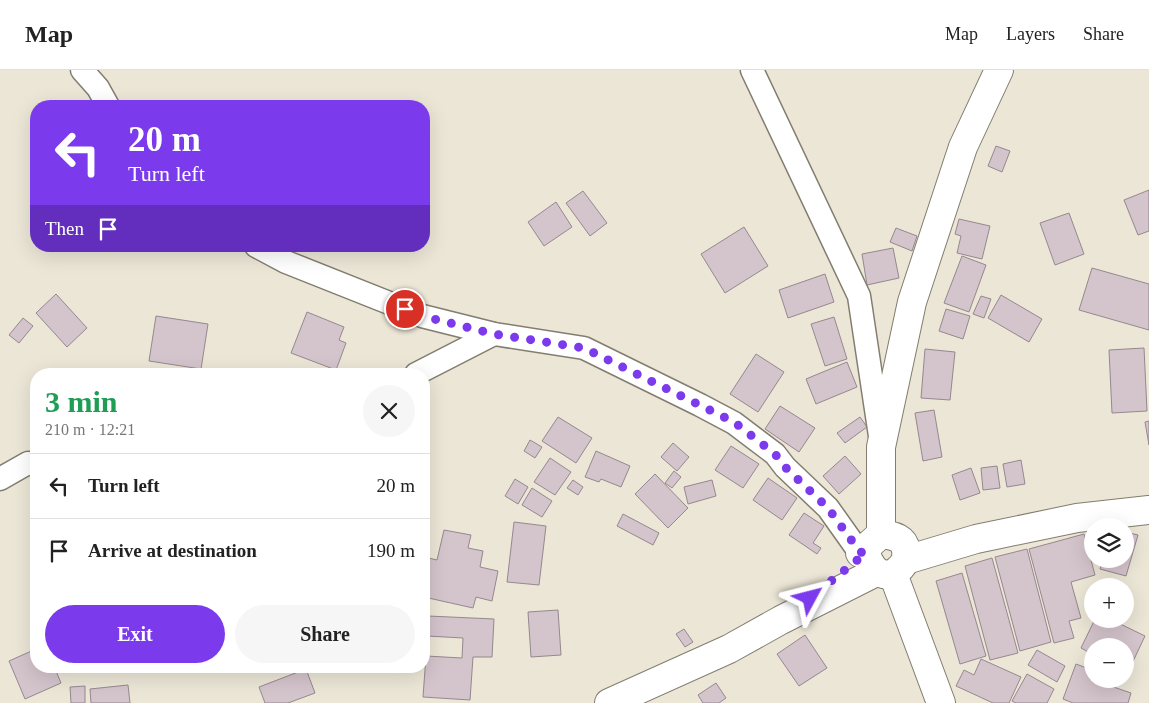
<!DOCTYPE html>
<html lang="en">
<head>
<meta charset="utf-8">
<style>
  :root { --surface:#fff; --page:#f6f6f6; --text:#222; --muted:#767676; --line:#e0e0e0; --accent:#7c3aed }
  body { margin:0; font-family:Georgia,serif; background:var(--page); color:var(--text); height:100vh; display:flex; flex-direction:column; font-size:19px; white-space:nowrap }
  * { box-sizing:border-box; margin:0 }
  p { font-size:16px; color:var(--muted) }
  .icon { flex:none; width:28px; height:28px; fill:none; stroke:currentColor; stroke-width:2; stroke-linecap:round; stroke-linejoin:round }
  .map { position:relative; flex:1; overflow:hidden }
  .details { position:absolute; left:30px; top:298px; width:400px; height:305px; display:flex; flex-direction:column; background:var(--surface); border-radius:20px; box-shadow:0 5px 20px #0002 }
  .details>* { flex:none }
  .top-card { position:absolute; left:30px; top:30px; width:400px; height:152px; border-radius:20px; box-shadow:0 5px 20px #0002; background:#7c3aed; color:#fff; overflow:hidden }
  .buttons { position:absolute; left:1084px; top:448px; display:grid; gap:10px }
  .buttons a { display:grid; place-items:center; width:50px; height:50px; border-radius:50%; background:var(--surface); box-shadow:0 5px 20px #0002; font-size:25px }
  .pin { position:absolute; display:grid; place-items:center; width:42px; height:42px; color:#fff; margin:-21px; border:2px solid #fff; border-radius:50%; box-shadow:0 1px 5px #0007 }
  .me { position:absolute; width:55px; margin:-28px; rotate:52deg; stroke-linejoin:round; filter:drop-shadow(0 0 4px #0008) }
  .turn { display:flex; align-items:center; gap:18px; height:105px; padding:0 15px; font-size:22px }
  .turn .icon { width:65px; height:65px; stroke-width:2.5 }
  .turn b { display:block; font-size:35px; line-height:42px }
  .then { display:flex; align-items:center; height:48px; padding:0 15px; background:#0003; gap:10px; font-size:19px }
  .round { display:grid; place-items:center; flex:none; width:52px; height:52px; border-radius:26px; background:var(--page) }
  .overview { display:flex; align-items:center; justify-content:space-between; height:85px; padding:0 15px }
  h1 { font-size:30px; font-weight:700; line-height:38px; color:#1e9e55 }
  .action { display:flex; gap:10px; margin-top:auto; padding:10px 15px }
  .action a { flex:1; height:58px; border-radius:30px; background:var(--accent); color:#fff; font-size:20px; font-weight:700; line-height:58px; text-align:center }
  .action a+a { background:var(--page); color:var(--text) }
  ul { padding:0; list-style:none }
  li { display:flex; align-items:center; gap:15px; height:65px; padding:0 15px; border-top:1px solid var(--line) }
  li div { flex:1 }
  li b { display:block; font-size:19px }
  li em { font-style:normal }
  header { display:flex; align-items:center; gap:30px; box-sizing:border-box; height:70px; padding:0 25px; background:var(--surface); border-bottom:1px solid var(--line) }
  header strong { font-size:24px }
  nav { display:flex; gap:28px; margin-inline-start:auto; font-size:18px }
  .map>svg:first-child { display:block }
  .building { fill:#d4c4cc; stroke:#96888f }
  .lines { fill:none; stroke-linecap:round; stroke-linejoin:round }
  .minor-casing { stroke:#827d6f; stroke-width:25 }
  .tertiary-casing { stroke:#827d6f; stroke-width:30 }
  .secondary-casing { stroke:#827d6f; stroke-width:30 }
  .minor { stroke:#fff; stroke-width:22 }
  .tertiary { stroke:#fff; stroke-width:28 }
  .secondary { stroke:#fff; stroke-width:28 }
  .route { stroke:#7c3aed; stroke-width:9; stroke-dasharray:0 16.2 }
</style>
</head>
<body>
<header>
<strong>Map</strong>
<nav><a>Map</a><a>Layers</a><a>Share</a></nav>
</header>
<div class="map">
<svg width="1149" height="633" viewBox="0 0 1149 633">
  <rect width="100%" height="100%" fill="#ebe6d6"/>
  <g class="building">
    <polygon points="996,76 1010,81 1002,102 988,96"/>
    <polygon points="1149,120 1149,161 1138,165 1124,130"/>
    <polygon points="583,121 607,153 590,166 566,133"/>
    <polygon points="556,132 572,157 544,176 528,152"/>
    <polygon points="1069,143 1084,184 1055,195 1040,153"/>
    <polygon points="959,149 990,156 982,189 957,183 961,166 955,164"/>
    <polygon points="744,157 768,196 725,223 701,184"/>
    <polygon points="896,158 917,166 912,181 890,172"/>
    <polygon points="893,178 899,208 867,215 862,184"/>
    <polygon points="962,186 986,195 969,242 944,233"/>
    <polygon points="1092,198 1149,214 1149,260 1079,240"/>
    <polygon points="825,204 834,232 788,248 779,220"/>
    <polygon points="56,224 87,258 67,277 36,243"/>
    <polygon points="1001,225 1042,249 1029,272 988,248"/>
    <polygon points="981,226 991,229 984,248 973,244"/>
    <polygon points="946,239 970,246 963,269 939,261"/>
    <polygon points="307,242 344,257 339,270 346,273 336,300 291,283"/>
    <polygon points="156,246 208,254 201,299 149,291"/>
    <polygon points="834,247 847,289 825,296 811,254"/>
    <polygon points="23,248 33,256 19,273 9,265"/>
    <polygon points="1144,278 1147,341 1112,343 1109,280"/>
    <polygon points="925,279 955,282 950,330 921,328"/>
    <polygon points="756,284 784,302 758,342 730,324"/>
    <polygon points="847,292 857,317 816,334 806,309"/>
    <polygon points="780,336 815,358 799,382 765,359"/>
    <polygon points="934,340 942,387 923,391 915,343"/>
    <polygon points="558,347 592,368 576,393 542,371"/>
    <polygon points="860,347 867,357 845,373 837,363"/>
    <polygon points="1149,351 1149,375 1145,352"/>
    <polygon points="530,370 542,377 535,388 524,381"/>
    <polygon points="673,373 689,387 677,401 661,387"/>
    <polygon points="731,376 759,394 743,418 715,400"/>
    <polygon points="596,381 630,396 621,417 601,409 599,412 585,407"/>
    <polygon points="845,386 861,404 839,424 823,406"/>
    <polygon points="550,388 571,402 555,425 534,412"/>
    <polygon points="1021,390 1025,414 1007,417 1003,394"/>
    <polygon points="997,396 1000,418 983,420 981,398"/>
    <polygon points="971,398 980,423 960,430 952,405"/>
    <polygon points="674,401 681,407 672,418 665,413"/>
    <polygon points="655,404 688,438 668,458 635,424"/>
    <polygon points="768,408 797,428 782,450 753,430"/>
    <polygon points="515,409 528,417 518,434 505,426"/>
    <polygon points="573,410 583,417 578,425 567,418"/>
    <polygon points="712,410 716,426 688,434 684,417"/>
    <polygon points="532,418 552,431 542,447 522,435"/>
    <polygon points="804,443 824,456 813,473 821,478 817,484 789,465"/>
    <polygon points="623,444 659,463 653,475 617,456"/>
    <polygon points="514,452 546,456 539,515 507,512"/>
    <polygon points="444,460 471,465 468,478 483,481 480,497 498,501 492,531 476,527 473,538 424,527 424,487 437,490"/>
    <polygon points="1125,462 1138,465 1126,506 1100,499 1103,489 1125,489"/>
    <polygon points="1084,464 1095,505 1071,512 1081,548 1069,551 1074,568 1054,573 1029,479"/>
    <polygon points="1027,479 1051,572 1020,581 995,487"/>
    <polygon points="992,488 1018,583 990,590 965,496"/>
    <polygon points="962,503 986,586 960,594 936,511"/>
    <polygon points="558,540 561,585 531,587 528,542"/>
    <polygon points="428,546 494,549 492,587 473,587 470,630 423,627 426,586 462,588 463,568 427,566"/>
    <polygon points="1095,549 1110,549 1145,566 1128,602 1125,600 1125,576 1092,576 1092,584 1081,578"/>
    <polygon points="684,559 693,572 685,577 676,564"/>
    <polygon points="805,565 827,598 799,616 777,584"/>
    <polygon points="36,579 36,596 54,596 61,613 25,629 9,591"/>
    <polygon points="1037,580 1065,596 1057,612 1028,595"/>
    <polygon points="981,589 1021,607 1009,633 993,633 956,616 964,600 974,605"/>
    <polygon points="1076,594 1092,600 1090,609 1131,623 1128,633 1073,633 1063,629"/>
    <polygon points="306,599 315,623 288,633 265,633 259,617"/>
    <polygon points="1027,604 1054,619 1047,633 1016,633 1012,631"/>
    <polygon points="716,613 726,628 719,633 703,633 698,625"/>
    <polygon points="128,615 130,633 91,633 90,619"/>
    <polygon points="85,616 85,633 71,633 70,617"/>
  </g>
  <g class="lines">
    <g class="minor-casing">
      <g id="minor">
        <polyline points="82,0 98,18 108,36"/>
        <polyline points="752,0 859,226 880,366"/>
        <polyline points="256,176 286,192 422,246 494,264 584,278 700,335 734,353 775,384 785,397 828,438 860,483"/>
        <polyline points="416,304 494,264"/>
        <polyline points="0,409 28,393 36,395"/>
      </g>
    </g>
    <g class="tertiary-casing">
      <g id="tertiary">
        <polyline points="881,464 881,377 912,232 963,77 999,0"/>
        <polyline points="893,504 941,633"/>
      </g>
    </g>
    <g class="secondary-casing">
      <g id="secondary">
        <path d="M906,490C908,470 899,466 881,464L860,483H866C872,507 893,513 906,490L976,469L1077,448L1149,440"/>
        <polyline points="609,633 729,579 781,550 876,502"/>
      </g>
    </g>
    <use href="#minor" class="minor"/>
    <use href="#tertiary" class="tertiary"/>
    <use href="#secondary" class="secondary"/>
  </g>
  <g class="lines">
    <polyline class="route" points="405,239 422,246 494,264 584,278 734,352 775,384 785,397 828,438 860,482 866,483 810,528"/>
  </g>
</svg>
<div class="buttons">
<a><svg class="icon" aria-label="layers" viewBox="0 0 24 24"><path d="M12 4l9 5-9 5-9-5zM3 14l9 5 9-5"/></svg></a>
<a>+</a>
<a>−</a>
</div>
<div class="pin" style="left:405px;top:239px;background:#d93025"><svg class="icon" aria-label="arrive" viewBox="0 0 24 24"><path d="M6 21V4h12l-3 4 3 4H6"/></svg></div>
<svg class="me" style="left:810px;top:528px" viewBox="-20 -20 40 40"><path d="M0-17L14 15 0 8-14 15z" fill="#7c3aed" stroke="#fff" stroke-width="4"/></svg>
<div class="top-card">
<div class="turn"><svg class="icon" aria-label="left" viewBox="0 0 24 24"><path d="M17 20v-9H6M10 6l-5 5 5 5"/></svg><div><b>20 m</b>Turn left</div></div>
<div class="then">Then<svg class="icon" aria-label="arrive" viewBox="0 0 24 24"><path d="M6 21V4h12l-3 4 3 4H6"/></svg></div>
</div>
<section class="details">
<div class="overview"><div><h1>3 min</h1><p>210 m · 12:21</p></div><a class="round"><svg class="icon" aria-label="close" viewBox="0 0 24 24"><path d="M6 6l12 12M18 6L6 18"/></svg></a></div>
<ul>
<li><svg class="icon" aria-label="left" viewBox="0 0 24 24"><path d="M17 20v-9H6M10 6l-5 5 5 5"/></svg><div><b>Turn left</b></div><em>20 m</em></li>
<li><svg class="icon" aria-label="arrive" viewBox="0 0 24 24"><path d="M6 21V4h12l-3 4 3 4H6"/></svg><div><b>Arrive at destination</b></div><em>190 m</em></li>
</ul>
<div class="action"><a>Exit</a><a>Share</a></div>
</section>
</div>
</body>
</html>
